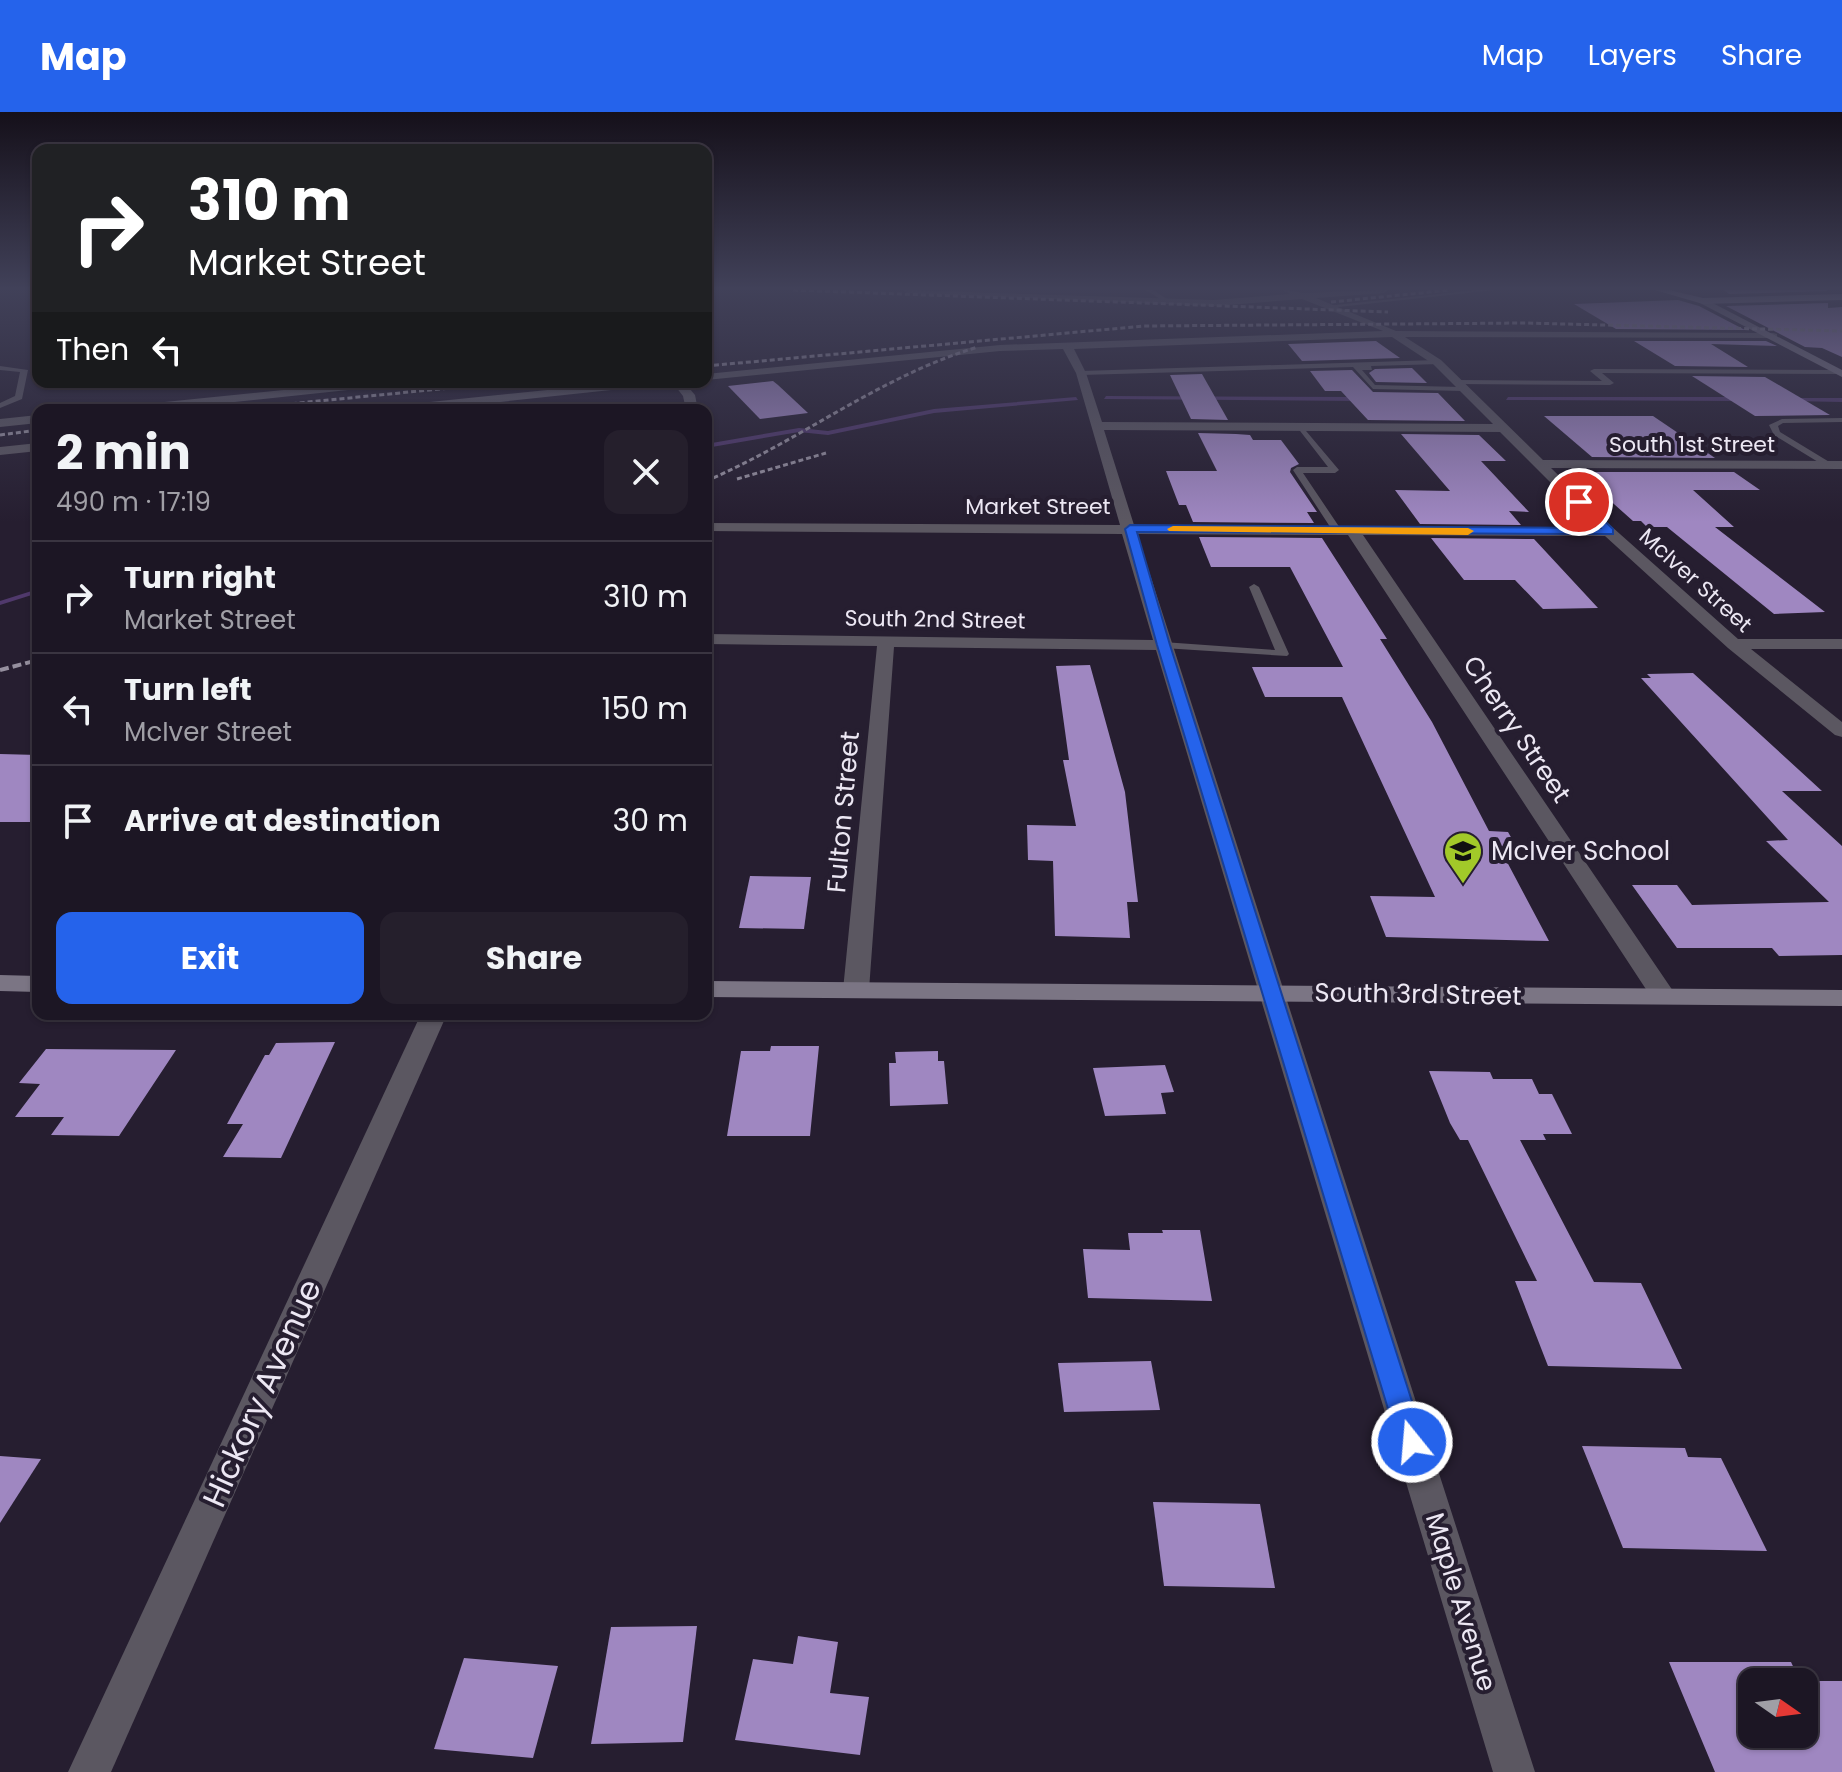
<!DOCTYPE html>
<html lang="en">
<head>
<meta charset="utf-8">
<style>
  :root { --surface:#1c1624; --page:#251f2c; --text:#f1f3f6; --muted:#a09fa6; --line:#3a3541; --accent:#2563eb }
  body { margin:0; font-family:Poppins,sans-serif; background:var(--page); color:var(--text); height:100vh; display:flex; flex-direction:column; font-size:30px; white-space:nowrap }
  * { box-sizing:border-box; margin:0 }
  p { font-size:26px; color:var(--muted) }
  .icon { flex:none; width:44px; height:44px; fill:none; stroke:currentColor; stroke-width:2; stroke-linecap:round; stroke-linejoin:round }
  .map { position:relative; flex:1; overflow:hidden }
  .details { position:absolute; left:32px; top:292px; width:680px; height:616px; display:flex; flex-direction:column; background:var(--surface); border-radius:16px; box-shadow:0 2px 6px #0004,0 0 0 2px var(--line) }
  .details>* { flex:none }
  .banner { position:absolute; left:32px; top:32px; width:680px; height:244px; border-radius:16px; box-shadow:0 2px 6px #0004,0 0 0 2px var(--line); background:#202124; color:#fff; overflow:hidden }
  .needle { width:52px; rotate:104deg }
  .tools { position:absolute; left:1738px; top:1556px; display:grid; gap:16px }
  .tools a { display:grid; place-items:center; width:80px; height:80px; border-radius:16px; background:var(--surface); box-shadow:0 2px 6px #0004,0 0 0 2px var(--line); font-size:40px }
  .pin { position:absolute; display:grid; place-items:center; width:68px; height:68px; color:#fff; margin:-34px; border:4px solid #fff; border-radius:50%; box-shadow:0 2px 8px #0007 }
  .me { position:absolute; width:88px; margin:-44px; rotate:343deg; stroke-linejoin:round; filter:drop-shadow(0 0 6px #0008) }
  .turn { display:flex; align-items:center; gap:28px; height:168px; padding:0 24px; font-size:36px }
  .turn .icon { width:104px; height:104px; stroke-width:2.5 }
  .turn b { display:block; font-size:56px; line-height:68px }
  .then { display:flex; align-items:center; height:76px; padding:0 24px; background:#0003; gap:16px; font-size:30px }
  .round { display:grid; place-items:center; flex:none; width:84px; height:84px; border-radius:16px; background:var(--page) }
  .head { display:flex; align-items:center; justify-content:space-between; height:136px; padding:0 24px }
  h1 { font-size:48px; font-weight:700; line-height:60px }
  .primary-button { display:flex; gap:16px; margin-top:auto; padding:16px 24px }
  .primary-button a { flex:1; height:92px; border-radius:16px; background:var(--accent); color:#fff; font-size:32px; font-weight:700; line-height:92px; text-align:center }
  .primary-button a+a { background:var(--page); color:var(--text) }
  ul { padding:0; list-style:none }
  li { display:flex; align-items:center; gap:24px; height:112px; padding:0 24px; border-top:2px solid var(--line) }
  li div { flex:1 }
  li b { display:block; font-size:30px }
  li em { font-style:normal }
  header { display:flex; align-items:center; gap:48px; box-sizing:border-box; height:112px; padding:0 40px; background:var(--accent); color:#fff }
  header strong { font-size:38px }
  nav { display:flex; gap:44px; margin-inline-start:auto; font-size:28px }
  .map>svg:first-child { display:block }
  .lines { fill:none; stroke-linecap:round; stroke-linejoin:round }
  .stream { fill:#50396c; fill-rule:evenodd }
  .building { fill:#9f87c1; fill-rule:evenodd }
  .lane { fill:#5b5761; fill-rule:evenodd }
  .street { fill:#5b5761; fill-rule:evenodd }
  .secondary { fill:#7b7584; fill-rule:evenodd }
  .primary { fill:#938c9f; fill-rule:evenodd }
  .rail-far1 { stroke:#958f9e; stroke-width:3; stroke-dasharray:5 3; stroke-linecap:butt }
  .rail { stroke:#958f9e; stroke-width:4; stroke-dasharray:9 4; stroke-linecap:butt }
  .route { fill:#2563eb; stroke:#184099; stroke-width:2 }
  .slow { fill:#f59e0b }
  .labels { text-anchor:middle; stroke-width:8; stroke-linejoin:round; paint-order:stroke }
  .far-street-label { font-size:22px; fill:#ece7f3; stroke:#261e30 }
  .street-label { font-size:26px; fill:#ece7f3; stroke:#261e30 }
  .poi-label { font-size:26px; fill:#ece7f3; stroke:#261e30; text-anchor:start }
  .near-street-label { font-size:32px; fill:#ece7f3; stroke:#261e30 }
</style>
</head>
<body>
<header>
<strong>Map</strong>
<nav><a>Map</a><a>Layers</a><a>Share</a></nav>
</header>
<div class="map">
<svg width="1842" height="1660" viewBox="0 0 1842 1660">
  <rect width="100%" height="100%" fill="#261e30"/>
  <g class="lines">
    <g class="stream">
      <polygon points="1106,284 1361,285 1364,287 1361,289 1104,287"/>
      <polygon points="1076,285 1078,288 934,301 828,323 799,320 706,336 706,332 799,316 828,319 934,297"/>
      <polygon points="1508,285 1740,285 1743,287 1740,289 1506,288"/>
      <polygon points="1793,286 1842,286 1842,290 1791,289"/>
      <polygon points="38,477 38,481 0,493 0,489"/>
    </g>
  </g>
  <g class="building">
    <polygon points="1724,178 1827,178 1827,179 1729,182"/>
    <polygon points="1678,188 1699,194 1745,218 1616,217 1574,192"/>
    <polygon points="1828,191 1828,196 1842,195 1842,245 1822,236 1805,235 1726,194"/>
    <polygon points="1376,229 1400,246 1302,249 1288,232"/>
    <polygon points="1634,229 1766,229 1777,234 1711,232 1748,255 1675,254"/>
    <polygon points="1412,256 1427,271 1376,270 1369,261 1375,257"/>
    <polygon points="1352,258 1373,280 1438,281 1465,309 1368,308 1341,279 1325,279 1310,259"/>
    <polygon points="1202,262 1228,308 1191,307 1170,263"/>
    <polygon points="1692,264 1765,265 1830,303 1755,304"/>
    <polygon points="773,269 778,273 808,301 760,307 728,274"/>
    <polygon points="1544,304 1653,304 1715,346 1592,345"/>
    <polygon points="1198,321 1236,322 1250,323 1253,328 1281,328 1299,352 1291,356 1290,360 1317,400 1307,400 1314,411 1193,410 1186,393 1179,393 1166,359 1217,359"/>
    <polygon points="1401,322 1479,323 1506,349 1481,349 1529,400 1509,399 1521,413 1420,412 1395,378 1450,379"/>
    <polygon points="1578,360 1734,360 1760,378 1693,378 1734,415 1715,415 1825,500 1774,502 1667,415 1647,415 1641,409 1633,409"/>
    <polygon points="1199,425 1322,426 1387,527 1380,527 1432,610 1489,719 1508,720 1524,748 1506,748 1549,829 1386,825 1370,784 1435,785 1342,585 1265,585 1252,555 1343,555 1290,455 1211,455"/>
    <polygon points="1431,426 1534,427 1598,496 1543,497 1515,468 1464,468"/>
    <polygon points="1090,553 1125,680 1138,790 1127,790 1130,826 1055,824 1053,749 1028,748 1027,713 1076,714 1063,648 1069,648 1056,554"/>
    <polygon points="1693,561 1822,679 1782,679 1842,734 1842,843 1779,844 1772,836 1677,836 1632,773 1677,773 1692,793 1829,790 1766,729 1788,728 1641,566 1651,566 1647,562"/>
    <polygon points="0,642 38,643 38,710 0,710"/>
    <polygon points="750,764 811,765 804,817 739,816"/>
    <polygon points="335,930 281,1046 223,1045 243,1012 227,1012 265,943 269,943 276,931"/>
    <polygon points="771,934 819,934 810,1024 727,1024 741,939 770,939"/>
    <polygon points="46,937 176,938 119,1024 51,1023 64,1005 15,1005 40,972 19,971"/>
    <polygon points="938,939 938,949 944,949 948,992 890,994 889,951 896,951 895,940"/>
    <polygon points="1165,953 1174,980 1161,981 1166,1002 1105,1004 1093,956"/>
    <polygon points="1429,959 1490,960 1493,967 1532,967 1539,982 1552,982 1572,1022 1543,1022 1546,1028 1520,1028 1594,1170 1641,1171 1682,1257 1548,1254 1515,1169 1537,1169 1468,1028 1460,1028 1450,1011"/>
    <polygon points="1162,1118 1200,1118 1212,1189 1088,1186 1083,1137 1130,1138 1128,1121 1163,1121"/>
    <polygon points="1151,1249 1160,1298 1064,1300 1058,1251"/>
    <polygon points="1582,1334 1685,1336 1688,1345 1721,1346 1767,1439 1623,1436"/>
    <polygon points="0,1344 41,1347 0,1411"/>
    <polygon points="1153,1390 1260,1392 1275,1476 1164,1474"/>
    <polygon points="697,1514 683,1630 591,1632 611,1515"/>
    <polygon points="798,1524 838,1530 830,1581 869,1585 860,1643 735,1628 753,1547 793,1552"/>
    <polygon points="464,1546 558,1554 533,1646 434,1637"/>
    <path d="M1669,1550H1791L1800,1569H1842V1660H1715ZM1752,1570H1804V1622H1752Z"/>
  </g>
  <g class="lines">
    <g class="lane">
      <polygon points="1146,178 1153,178 1170,189 1165,190"/>
      <polygon points="1477,178 1495,178 1329,196 1326,194"/>
      <polygon points="1437,248 1440,252 1371,254 1372,258 1362,258 1375,273 1461,275 1464,279 1373,277 1353,255 1081,263 1077,261 1081,259"/>
      <polygon points="0,254 28,258 22,287 0,296 0,291 15,284 20,260 0,258"/>
      <polygon points="1594,257 1840,258 1842,262 1602,261 1614,271 1610,273 1457,272 1453,270 1457,268 1602,269 1590,259"/>
      <polygon points="1842,306 1842,310 1783,311 1778,314 1780,320 1831,351 1831,355 1828,356 1774,323 1769,313 1782,307"/>
      <polygon points="1301,313 1339,358 1335,361 1303,361 1342,419 1340,421 1334,421 1293,358 1297,355 1328,355 1297,315"/>
      <polygon points="1254,472 1259,475 1289,542 1287,544 1163,536 1157,533 1163,530 1275,538 1249,475"/>
    </g>
    <g class="street">
      <path d="M903,178L1214,188L1290,182L1283,178L1304,181L1388,178L1384,181L1316,186L1396,219L1773,221L1777,222V226L1405,225L1441,248L1543,348L1842,349V357L1551,356L1602,406L1738,527H1842V537H1751L1842,610V625L1835,623L1728,536L1605,424L1363,423L1673,879L1677,885L1673,891H1655L1348,423L1137,422L1535,1660H1493L1156,538L894,535L869,878L865,884H847L843,878L877,534L706,532V522L1153,528L1122,422L706,419V411L1120,413L1076,261L1063,237L1000,239L706,268V262L1000,233L1383,219L1302,187L1214,194L908,181ZM1392,225L1433,252L1493,312L1102,310L1086,261L1074,237ZM1104,318L1500,320L1596,416L1134,413Z"/>
      <polygon points="362,270 401,270 395,273 159,298 119,298 125,294"/>
      <polygon points="626,270 664,270 658,273 425,298 385,298 391,294"/>
      <polygon points="672,270 684,270 695,283 698,298 686,298 683,284"/>
      <polygon points="38,303 38,311 0,315 0,307"/>
      <polygon points="38,331 38,339 0,343 0,335"/>
      <polygon points="421,902 447,902 111,1660 68,1660"/>
    </g>
    <g class="secondary">
      <polygon points="1703,186 1842,258 1842,265 1700,191"/>
      <polygon points="0,863 38,864 38,880 0,879"/>
      <polygon points="706,869 1842,878 1842,894 706,885"/>
    </g>
    <polygon class="primary" points="1655,178 1669,178 1703,186 1842,182 1842,188 1703,192"/>
    <g class="rail-far1">
      <polyline points="793,178 1388,200"/>
      <polyline points="1331,190 1450,178"/>
      <polyline points="706,254 1144,214 1525,211 1842,219"/>
      <polyline points="501,274 544,270"/>
      <polyline points="228,298 510,270"/>
      <polyline points="0,323 38,318"/>
      <polyline points="737,367 826,341"/>
      <path d="M706,369C800,329 880,264 978,235"/>
    </g>
    <polyline class="rail" points="0,558 38,548"/>
  </g>
  <linearGradient id="sky" x2="0" y2="1"><stop stop-color="#15101a"/><stop offset="0.43" stop-color="#414159"/><stop offset="1" stop-color="#414159" stop-opacity="0"/></linearGradient>
  <rect width="1842" height="410" fill="url(#sky)"/>
  <polygon class="route" points="1575,387 1582,387 1613,417 1613,422 1137,420 1170,533 1425,1330 1421,1339 1412,1343 1402,1339 1398,1330 1157,533 1125,417 1130,413 1600,416 1575,392"/>
  <polygon class="slow" points="1173,414 1468,416 1474,419 1468,423 1169,419 1167,417"/>
  <defs>
    <g id="school-pin" transform="scale(2)"><path d="M0 17L-7.5 6A9.5 9.5 0 1 1 7.5 6Z" fill="#a2c929" stroke="#261e30"/><path d="M0-5L7-2L0 1L-7-2ZM-4 1L0 2.5L4 1V4Q0 6-4 4Z" fill="#111"/></g>
  </defs>
  <g fill-rule="evenodd">
    <use href="#school-pin" x="1463" y="739"/>
  </g>
  <g class="labels">
    <g class="far-street-label">
      <text x="1692" y="340">South 1st Street</text>
      <text x="1038" y="402">Market Street</text>
      <text transform="translate(1696 468) rotate(42)" y="8">McIver Street</text>
      <text transform="translate(935 507) rotate(1)" y="8">South 2nd Street</text>
    </g>
    <g class="street-label">
      <text transform="translate(1517 617) rotate(56)" y="9">Cherry Street</text>
      <text transform="translate(843 700) rotate(-85)" y="9">Fulton Street</text>
      <text transform="translate(1418 882) rotate(1)" y="9">South 3rd Street</text>
      <text transform="translate(1461 1490) rotate(73)" y="9">Maple Avenue</text>
    </g>
    <g class="poi-label">
      <text x="1491" y="748">McIver School</text>
    </g>
    <g class="near-street-label">
      <text transform="translate(262 1281) rotate(-66)" y="11">Hickory Avenue</text>
    </g>
  </g>
</svg>
<div class="tools">
<a><svg class="needle" viewBox="-14 -14 28 28"><path d="M0-13l5 13h-10z" fill="#e53935"/><path d="M0 13l5-13h-10z" fill="#a09fa6"/></svg></a>
</div>
<div class="pin" style="left:1579px;top:390px;background:#d93025"><svg class="icon" aria-label="arrive" viewBox="0 0 24 24"><path d="M6 21V4h12l-3 4 3 4H6"/></svg></div>
<svg class="me" style="left:1412px;top:1330px" viewBox="-20 -20 40 40"><circle r="17" fill="#2563eb" stroke="#fff" stroke-width="3"/><path d="M0-11L8 9 0 5-8 9z" fill="#fff"/></svg>
<div class="banner">
<div class="turn"><svg class="icon" aria-label="right" viewBox="0 0 24 24"><path d="M7 20v-9h11M14 6l5 5-5 5"/></svg><div><b>310 m</b>Market Street</div></div>
<div class="then">Then<svg class="icon" aria-label="left" viewBox="0 0 24 24"><path d="M17 20v-9H6M10 6l-5 5 5 5"/></svg></div>
</div>
<section class="details">
<div class="head"><div><h1>2 min</h1><p>490 m · 17:19</p></div><a class="round"><svg class="icon" aria-label="close" viewBox="0 0 24 24"><path d="M6 6l12 12M18 6L6 18"/></svg></a></div>
<ul>
<li><svg class="icon" aria-label="right" viewBox="0 0 24 24"><path d="M7 20v-9h11M14 6l5 5-5 5"/></svg><div><b>Turn right</b><p>Market Street</p></div><em>310 m</em></li>
<li><svg class="icon" aria-label="left" viewBox="0 0 24 24"><path d="M17 20v-9H6M10 6l-5 5 5 5"/></svg><div><b>Turn left</b><p>McIver Street</p></div><em>150 m</em></li>
<li><svg class="icon" aria-label="arrive" viewBox="0 0 24 24"><path d="M6 21V4h12l-3 4 3 4H6"/></svg><div><b>Arrive at destination</b></div><em>30 m</em></li>
</ul>
<div class="primary-button"><a>Exit</a><a>Share</a></div>
</section>
</div>
</body>
</html>
